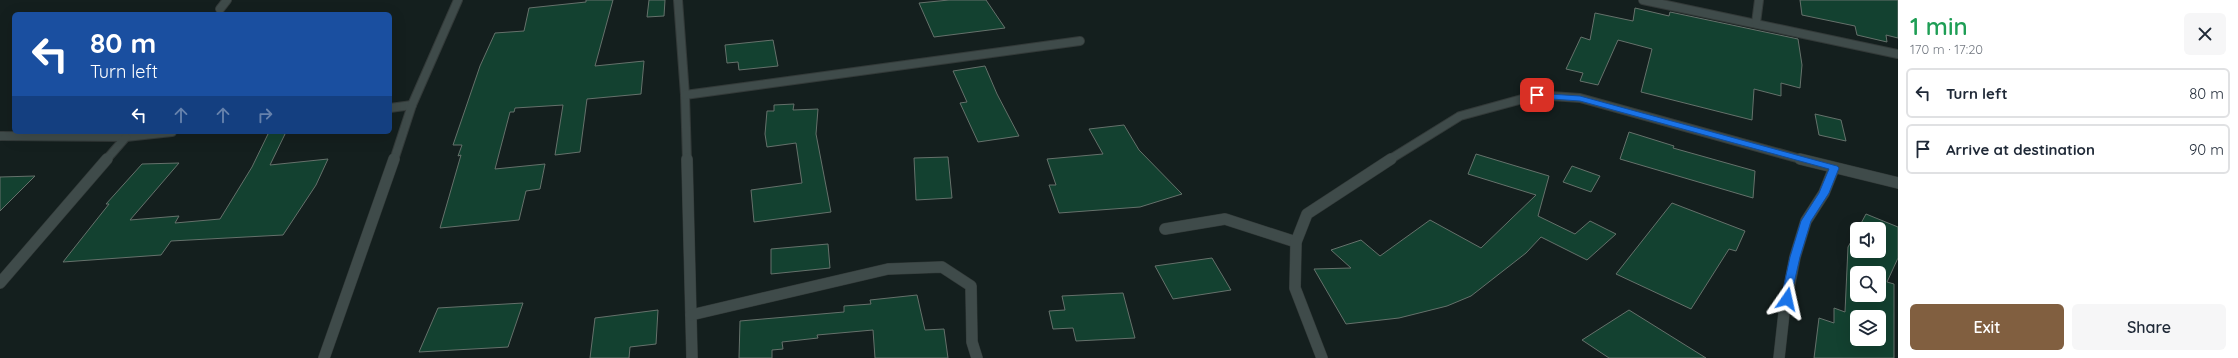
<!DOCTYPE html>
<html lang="en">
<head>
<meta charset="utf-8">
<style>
  :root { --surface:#fff; --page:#f6f6f7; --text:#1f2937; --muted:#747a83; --line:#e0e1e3; --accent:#815f40 }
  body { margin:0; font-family:Quicksand,sans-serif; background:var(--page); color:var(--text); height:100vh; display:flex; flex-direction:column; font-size:15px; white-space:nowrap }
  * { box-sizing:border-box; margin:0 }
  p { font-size:13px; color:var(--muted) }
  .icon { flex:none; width:22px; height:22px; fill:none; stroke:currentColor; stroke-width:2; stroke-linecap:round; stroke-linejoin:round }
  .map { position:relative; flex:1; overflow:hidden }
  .sheet { display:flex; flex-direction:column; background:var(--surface); width:340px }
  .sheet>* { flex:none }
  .guide { position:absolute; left:12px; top:12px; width:380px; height:122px; border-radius:6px; box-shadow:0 4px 16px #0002; background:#1a4fa0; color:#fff; overflow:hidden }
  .controls { position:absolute; left:1850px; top:222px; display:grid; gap:8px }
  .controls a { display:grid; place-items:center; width:36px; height:36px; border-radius:6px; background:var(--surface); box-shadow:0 4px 16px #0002; font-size:20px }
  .pin { position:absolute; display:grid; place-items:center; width:34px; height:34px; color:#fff; margin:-17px; border-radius:8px; box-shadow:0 2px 6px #0006 }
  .me { position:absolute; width:44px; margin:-22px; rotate:11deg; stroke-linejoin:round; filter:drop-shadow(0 0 3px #0008) }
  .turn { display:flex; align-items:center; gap:14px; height:84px; padding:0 12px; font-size:18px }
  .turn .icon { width:52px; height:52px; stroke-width:2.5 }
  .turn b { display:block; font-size:28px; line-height:34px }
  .lanes { display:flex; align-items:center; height:38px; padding:0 12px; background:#0003; justify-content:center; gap:20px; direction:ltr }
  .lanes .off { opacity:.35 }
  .round { display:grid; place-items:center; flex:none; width:42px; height:42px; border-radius:6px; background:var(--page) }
  .head { display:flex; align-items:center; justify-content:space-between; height:68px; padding:0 12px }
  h1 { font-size:24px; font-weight:600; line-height:30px; color:#1e9e55 }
  .primary-button { display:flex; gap:8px; margin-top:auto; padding:8px 12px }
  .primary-button a { flex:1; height:46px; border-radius:6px; background:var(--accent); color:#fff; font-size:16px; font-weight:600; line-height:46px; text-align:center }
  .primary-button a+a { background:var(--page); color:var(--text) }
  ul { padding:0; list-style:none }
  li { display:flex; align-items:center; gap:12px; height:50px; margin:0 8px 6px; padding:0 4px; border:2px solid var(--line); border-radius:6px }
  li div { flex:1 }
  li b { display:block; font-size:15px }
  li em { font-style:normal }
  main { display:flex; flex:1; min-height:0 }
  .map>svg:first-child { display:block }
  .building { fill:#134130; stroke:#65716b; fill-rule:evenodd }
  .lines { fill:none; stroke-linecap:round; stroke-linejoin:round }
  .minor-far1-casing { stroke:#333a39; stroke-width:10 }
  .minor-casing { stroke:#333a39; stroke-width:12 }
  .minor-far1 { stroke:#3f4b4a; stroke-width:8 }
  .minor { stroke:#3f4b4a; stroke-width:11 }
  .route { fill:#1a73e8; stroke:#114b97 }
</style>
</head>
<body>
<main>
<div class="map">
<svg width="1898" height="358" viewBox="0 0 1898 358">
  <rect width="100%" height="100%" fill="#141f1e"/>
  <g class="building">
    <polygon points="586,0 613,0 595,66 644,61 641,94 587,99 580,152 555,155 563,105 515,108 514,112 510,112 495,169 545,164 540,189 526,191 519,220 440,228 461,155 458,156 462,145 453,145 480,66 495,33 524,31 529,8 586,2"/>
    <polygon points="649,0 665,0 664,16 647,17"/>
    <polygon points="949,0 986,0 1005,28 934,37 919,3"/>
    <polygon points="1800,0 1898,0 1898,38 1886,35 1887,42 1857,35 1855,26 1802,15"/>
    <polygon points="1635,8 1669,16 1670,12 1798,39 1802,65 1800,88 1781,83 1781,96 1754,89 1752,120 1641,92 1652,49 1618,40 1598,85 1580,81 1583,73 1566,69 1581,37 1590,40 1595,13 1633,21"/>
    <polygon points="773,40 778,66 739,70 738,62 727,63 725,45"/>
    <polygon points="985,66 997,94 1019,136 978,142 960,103 967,102 953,71"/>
    <polygon points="794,104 793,110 818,109 816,134 831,212 754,222 751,190 802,183 796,143 767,147 765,134 767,111 774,111 774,105"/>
    <polygon points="1815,114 1841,120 1846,141 1819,135"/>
    <polygon points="1124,125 1139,150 1182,194 1140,207 1059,213 1049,185 1056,185 1047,159 1103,154 1089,129"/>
    <polygon points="269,132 286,132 270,165 328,159 316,185 283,235 171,241 161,255 63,262 109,204 106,204 142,164 179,163 130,220 179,216 175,223 220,219 252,167"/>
    <polygon points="1629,132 1674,146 1673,148 1755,171 1753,198 1620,159"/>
    <polygon points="1476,154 1549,176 1538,216 1575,234 1590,221 1616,234 1587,260 1541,237 1526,253 1471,296 1447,306 1399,318 1346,324 1314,269 1351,268 1331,250 1361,240 1380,256 1430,220 1481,248 1536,195 1468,174"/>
    <polygon points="948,157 952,198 916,200 914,158"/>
    <polygon points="1572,166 1600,176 1591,192 1563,182"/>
    <polygon points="35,176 0,211 0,177"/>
    <polygon points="1672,203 1745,231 1736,251 1729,249 1691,309 1616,274"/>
    <path d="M1866,214L1898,227V258L1887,282L1894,284V358H1814L1819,318L1834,323V308L1845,312L1848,247L1857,231V251H1879V229H1858ZM1857,273H1879V295H1857ZM1857,317H1879V339H1857Z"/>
    <polygon points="828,244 830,268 771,274 771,249"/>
    <polygon points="1212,258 1231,290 1173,299 1155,266"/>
    <polygon points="1123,293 1135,338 1076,341 1073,328 1053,329 1049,311 1065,310 1062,296"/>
    <polygon points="917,295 925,330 944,329 948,358 875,358 873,330 817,335 818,338 782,342 783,349 772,350 772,358 739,358 740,321 844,312 844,306 871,304 870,300"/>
    <polygon points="523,303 508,347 419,352 438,308"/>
    <polygon points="658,310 656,344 630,347 629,358 590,358 595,318"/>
    <polygon points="1629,310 1706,358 1609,358 1582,340"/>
  </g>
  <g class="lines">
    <g class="minor-far1-casing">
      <g id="minor-far1">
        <polyline points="678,0 685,95 687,160"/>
        <polyline points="1643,0 1898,54"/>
        <polyline points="220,9 227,0"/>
        <polyline points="1756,23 1759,0"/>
        <polyline points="685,95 1080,41"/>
        <polyline points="390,108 412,105"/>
        <polyline points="0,136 126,137 172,132"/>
        <polyline points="106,160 126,137"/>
        <polyline points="394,160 412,105 458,0"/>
        <polyline points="1389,160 1460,116 1537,95 1580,98 1804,160"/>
      </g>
    </g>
    <g class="minor-casing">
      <g id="minor">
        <polyline points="687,159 692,358"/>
        <polyline points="1800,159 1898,183"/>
        <polyline points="1165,229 1225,219 1296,242"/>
        <polyline points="0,283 107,159"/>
        <polyline points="691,315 888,269 942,267 971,286 972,342 977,358"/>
        <polyline points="324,358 394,159"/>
        <polyline points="1322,358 1295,288 1296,242 1307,214 1391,159"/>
        <polyline points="1779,358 1784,313 1795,257 1806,221 1824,193 1834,168"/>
      </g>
    </g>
    <use href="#minor-far1" class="minor-far1"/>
    <use href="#minor" class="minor"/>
  </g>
  <polygon class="route" points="1534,93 1580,96 1837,166 1839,168 1829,193 1811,221 1800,257 1790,301 1787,302 1781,299 1790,257 1801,221 1819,193 1829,169 1580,101 1537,98 1533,95"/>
</svg>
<div class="controls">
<a><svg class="icon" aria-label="sound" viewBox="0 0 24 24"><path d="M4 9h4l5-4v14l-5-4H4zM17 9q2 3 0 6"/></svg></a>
<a><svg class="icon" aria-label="search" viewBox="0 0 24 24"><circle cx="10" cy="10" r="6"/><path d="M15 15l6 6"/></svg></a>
<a><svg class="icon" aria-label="layers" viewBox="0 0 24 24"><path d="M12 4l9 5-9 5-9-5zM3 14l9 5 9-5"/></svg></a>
</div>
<div class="pin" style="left:1537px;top:95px;background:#d93025"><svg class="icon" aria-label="arrive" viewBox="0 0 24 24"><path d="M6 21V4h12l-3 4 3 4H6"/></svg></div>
<svg class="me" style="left:1787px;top:299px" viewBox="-20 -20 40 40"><path d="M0-17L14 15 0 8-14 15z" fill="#1a73e8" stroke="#fff" stroke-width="4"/></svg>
<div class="guide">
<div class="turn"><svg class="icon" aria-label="left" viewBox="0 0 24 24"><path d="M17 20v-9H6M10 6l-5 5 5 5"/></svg><div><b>80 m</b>Turn left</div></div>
<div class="lanes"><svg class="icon" aria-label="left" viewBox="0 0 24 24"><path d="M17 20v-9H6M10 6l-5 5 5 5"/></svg><svg class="icon off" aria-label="ahead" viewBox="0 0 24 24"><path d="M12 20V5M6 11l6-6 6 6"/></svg><svg class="icon off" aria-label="ahead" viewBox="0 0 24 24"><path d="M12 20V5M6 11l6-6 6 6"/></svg><svg class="icon off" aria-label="right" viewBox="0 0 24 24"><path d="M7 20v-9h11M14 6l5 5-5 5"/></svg></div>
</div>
</div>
<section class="sheet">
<div class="head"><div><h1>1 min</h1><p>170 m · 17:20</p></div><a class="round"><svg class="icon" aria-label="close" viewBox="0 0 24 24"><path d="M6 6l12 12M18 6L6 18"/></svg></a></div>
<ul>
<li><svg class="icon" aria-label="left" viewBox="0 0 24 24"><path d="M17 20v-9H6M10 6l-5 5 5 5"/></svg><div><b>Turn left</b></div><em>80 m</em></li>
<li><svg class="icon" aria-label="arrive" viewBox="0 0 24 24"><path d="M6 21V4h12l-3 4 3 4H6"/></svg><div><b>Arrive at destination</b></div><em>90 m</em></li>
</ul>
<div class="primary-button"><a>Exit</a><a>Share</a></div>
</section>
</main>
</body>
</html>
